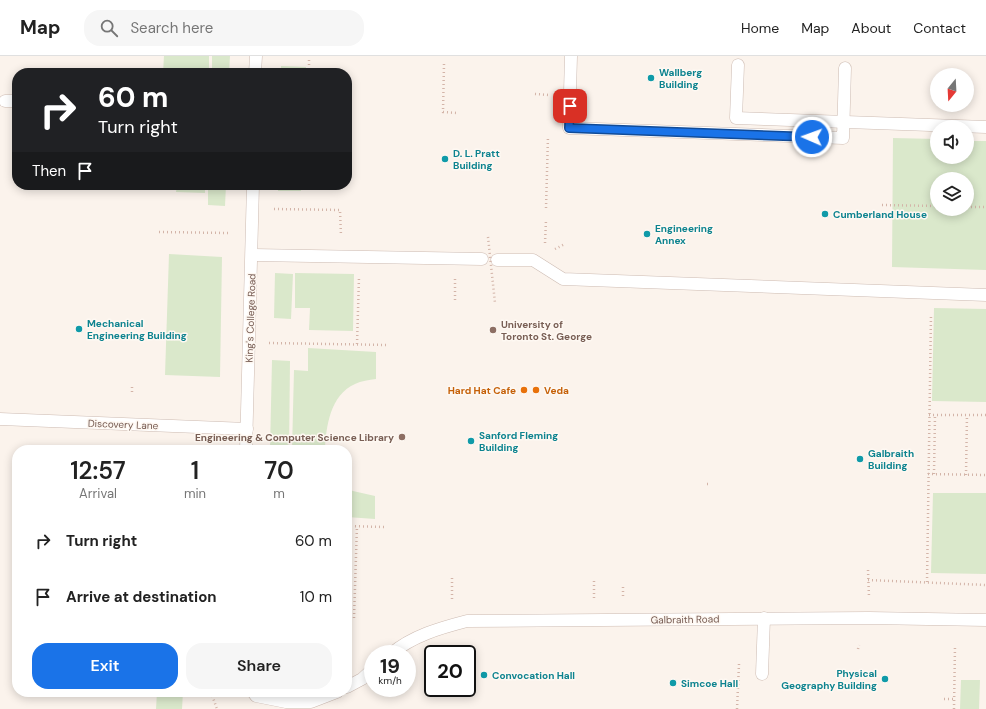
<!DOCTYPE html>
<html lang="en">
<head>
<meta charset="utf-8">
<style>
  :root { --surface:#fff; --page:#f6f6f6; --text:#222; --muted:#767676; --line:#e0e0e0; --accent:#1a73e8 }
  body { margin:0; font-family:"DM Sans",sans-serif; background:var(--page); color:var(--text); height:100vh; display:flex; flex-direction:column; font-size:15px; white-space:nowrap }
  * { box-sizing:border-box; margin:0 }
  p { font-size:13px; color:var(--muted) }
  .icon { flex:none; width:22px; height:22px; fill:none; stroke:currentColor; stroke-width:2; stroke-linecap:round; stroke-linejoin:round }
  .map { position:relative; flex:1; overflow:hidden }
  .side { position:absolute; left:12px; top:389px; width:340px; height:252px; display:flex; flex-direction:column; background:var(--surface); border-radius:16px; box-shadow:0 2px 10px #0003 }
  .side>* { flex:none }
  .banner { position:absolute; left:12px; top:12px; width:340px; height:122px; border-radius:16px; box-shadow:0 2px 10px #0003; background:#202124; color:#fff; overflow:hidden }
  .needle { width:26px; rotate:198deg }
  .controls { position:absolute; left:930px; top:12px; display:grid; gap:8px }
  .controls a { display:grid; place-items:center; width:44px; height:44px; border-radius:50%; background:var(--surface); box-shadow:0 2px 10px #0003; font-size:20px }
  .speed { position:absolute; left:364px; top:589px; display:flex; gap:8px; font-size:20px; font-weight:700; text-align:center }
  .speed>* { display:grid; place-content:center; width:52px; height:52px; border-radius:50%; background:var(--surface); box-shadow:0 2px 10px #0003; line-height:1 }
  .speed small { font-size:10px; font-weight:400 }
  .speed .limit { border:2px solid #111; border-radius:6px; background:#fff; color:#111 }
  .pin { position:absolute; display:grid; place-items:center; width:34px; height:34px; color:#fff; margin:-17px; border-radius:8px; box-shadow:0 2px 6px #0006 }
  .me { position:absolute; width:44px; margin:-22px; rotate:272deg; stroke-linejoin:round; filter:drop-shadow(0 0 3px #0008) }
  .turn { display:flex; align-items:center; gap:14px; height:84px; padding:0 20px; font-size:18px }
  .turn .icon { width:52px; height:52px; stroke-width:2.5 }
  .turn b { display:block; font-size:28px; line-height:34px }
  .then { display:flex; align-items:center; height:38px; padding:0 20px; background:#0003; gap:8px; font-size:15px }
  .eta { display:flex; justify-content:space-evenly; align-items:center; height:68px; text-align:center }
  .eta b { font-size:24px; font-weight:600; line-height:28px }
  .primary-button { display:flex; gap:8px; margin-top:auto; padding:8px 20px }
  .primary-button a { flex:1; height:46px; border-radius:16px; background:var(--accent); color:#fff; font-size:16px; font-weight:600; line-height:46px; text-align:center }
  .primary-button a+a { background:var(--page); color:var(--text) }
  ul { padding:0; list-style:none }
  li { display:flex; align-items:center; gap:12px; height:56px; padding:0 20px }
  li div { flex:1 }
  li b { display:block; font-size:15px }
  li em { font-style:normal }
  header { display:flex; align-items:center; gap:24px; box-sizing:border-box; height:56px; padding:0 20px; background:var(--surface); border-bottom:1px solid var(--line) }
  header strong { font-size:19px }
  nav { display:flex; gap:22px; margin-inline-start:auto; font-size:14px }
  .search { width:280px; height:36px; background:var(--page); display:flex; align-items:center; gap:10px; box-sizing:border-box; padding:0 14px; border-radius:16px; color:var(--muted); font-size:15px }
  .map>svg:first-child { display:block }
  .green { fill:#dae8cb; fill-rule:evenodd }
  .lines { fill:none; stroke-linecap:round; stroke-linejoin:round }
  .lane-casing { stroke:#cdbbb2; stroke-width:13 }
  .path { stroke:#d3b4a8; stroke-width:2.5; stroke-dasharray:1 3; stroke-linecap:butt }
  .lane { stroke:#fff; stroke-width:12 }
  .path-bridge { stroke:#d3b4a8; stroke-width:2.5; stroke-dasharray:1 3; stroke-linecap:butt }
  .route-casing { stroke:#114b97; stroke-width:10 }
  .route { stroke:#1a73e8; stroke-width:7 }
  .culture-dot { fill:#0f9aa8; stroke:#fef8f2; stroke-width:1.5 }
  .education-dot { fill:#8d6e63; stroke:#fef8f2; stroke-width:1.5 }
  .food-dot { fill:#e8710a; stroke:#fef8f2; stroke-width:1.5 }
  .labels { text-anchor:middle; stroke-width:3; stroke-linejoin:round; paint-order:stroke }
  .culture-label { font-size:10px; font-weight:bold; fill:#0d838f; stroke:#fef8f2; text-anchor:start }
  .street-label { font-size:10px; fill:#745950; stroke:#fef8f2 }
  .education-label { font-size:10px; font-weight:bold; fill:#785e54; stroke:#fef8f2; text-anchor:start }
  .food-label { font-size:10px; font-weight:bold; fill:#c56008; stroke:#fef8f2; text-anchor:end }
</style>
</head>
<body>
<header>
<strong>Map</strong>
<div class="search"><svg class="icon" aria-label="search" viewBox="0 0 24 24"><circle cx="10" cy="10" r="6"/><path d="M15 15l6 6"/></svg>Search here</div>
<nav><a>Home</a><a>Map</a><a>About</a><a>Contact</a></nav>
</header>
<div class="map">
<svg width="986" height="653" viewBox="0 0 986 653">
  <rect width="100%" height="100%" fill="#fbf3ec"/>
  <g class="green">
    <polygon points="164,0 209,0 209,17 163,17"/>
    <polygon points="212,0 230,0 229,17 212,17"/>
    <polygon points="281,10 306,11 306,17 281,17"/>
    <path d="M893,82L937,83V101H967V85H986V214L892,211ZM937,123H967V153H937Z"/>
    <polygon points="177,129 205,129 205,137 176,136"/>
    <polygon points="208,129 226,129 225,150 208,149"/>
    <rect x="278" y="129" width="23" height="6"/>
    <polygon points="169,198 222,201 220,321 165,319"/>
    <polygon points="275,217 293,218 291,263 274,262"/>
    <polygon points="295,217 354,218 353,275 309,274 310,252 295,252"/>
    <polygon points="934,252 986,253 986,346 932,345"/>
    <path d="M308,292L376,296V323C369,324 361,325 355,328C330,339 326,371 325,394H292L294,314L308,315Z"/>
    <polygon points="272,304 290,305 289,394 270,394"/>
    <polygon points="347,432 353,435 375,440 375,463 347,461"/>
    <polygon points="933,437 986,437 986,518 931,517"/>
    <polygon points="961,624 980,624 979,653 960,653"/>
    <polygon points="157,636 183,636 182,653 156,653"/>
  </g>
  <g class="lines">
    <g class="lane-casing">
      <g id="lane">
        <polyline points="571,0 569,72 843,82 845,12"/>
        <polyline points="738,9 736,62 986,71"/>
        <polyline points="255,17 256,0"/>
        <polyline points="5,45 17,45"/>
        <polyline points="252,199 482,203"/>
        <polyline points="497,204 533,204 563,223 986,239"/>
        <polyline points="0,363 247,373"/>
        <polyline points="246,394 253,129"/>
        <path d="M391,598C412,580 440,572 467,565L869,562L986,564"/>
        <polyline points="762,618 764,562"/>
        <polyline points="347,631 362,623 373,613"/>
        <polyline points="253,636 256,640 286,646 311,646 337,636"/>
      </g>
    </g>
    <g class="path">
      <polyline points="444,8 443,56 457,57"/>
      <polyline points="309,17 309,2"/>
      <polyline points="324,17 330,15 341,15 340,17"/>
      <polyline points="535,38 549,39"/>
      <polyline points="882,149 937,150"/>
      <polyline points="967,151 986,151"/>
      <polyline points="546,152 548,80"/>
      <polyline points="274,153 340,154 341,180"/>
      <polyline points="159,176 228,177"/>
      <polyline points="545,187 546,164"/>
      <polyline points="555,193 565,188"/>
      <polyline points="455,223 455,246"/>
      <polyline points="269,287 388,289"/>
      <polyline points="357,288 359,221"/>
      <polyline points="132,336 132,331"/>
      <polyline points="929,359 986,359"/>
      <polyline points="928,418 986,419"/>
      <polyline points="934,418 935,359"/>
      <polyline points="966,419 967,359"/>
      <polyline points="707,428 711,428"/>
      <polyline points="347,470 384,471"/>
      <polyline points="868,514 869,541"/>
      <polyline points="868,524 986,529"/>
      <polyline points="594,525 594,543"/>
      <polyline points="927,526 931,258"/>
      <polyline points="623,531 623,543"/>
      <polyline points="452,543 452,520"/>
      <polyline points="354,562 357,470"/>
      <polyline points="858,593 859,589"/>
      <polyline points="211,636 217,653"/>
      <polyline points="944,643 954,643"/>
      <polyline points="737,653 739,608"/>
      <polyline points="954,653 955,589"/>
    </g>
    <use href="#lane" class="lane"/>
    <polyline class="path-bridge" points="488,181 495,247"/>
  </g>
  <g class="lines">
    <g class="route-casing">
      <polyline id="route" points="570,50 569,72 812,81"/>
    </g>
    <use href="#route" class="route"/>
  </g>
  <g class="culture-dot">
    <circle cx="651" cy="22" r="4"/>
    <circle cx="445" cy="103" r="4"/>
    <circle cx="825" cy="158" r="4"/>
    <circle cx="647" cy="178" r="4"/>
    <circle cx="79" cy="273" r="4"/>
    <circle cx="471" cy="385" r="4"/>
    <circle cx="860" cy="403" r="4"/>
    <circle cx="484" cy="619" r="4"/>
    <circle cx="885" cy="623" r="4"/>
    <circle cx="673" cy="627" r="4"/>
  </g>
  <g class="education-dot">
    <circle cx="493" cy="274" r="4"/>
    <circle cx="402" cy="381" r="4"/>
  </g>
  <g class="food-dot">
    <circle cx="524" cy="334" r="4"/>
    <circle cx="536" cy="334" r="4"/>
  </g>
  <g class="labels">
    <g class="culture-label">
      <text x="659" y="20">Wallberg<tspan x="659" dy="12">Building</tspan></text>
      <text x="453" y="101">D. L. Pratt<tspan x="453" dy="12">Building</tspan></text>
      <text x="833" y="162">Cumberland House</text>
      <text x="655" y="176">Engineering<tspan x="655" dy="12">Annex</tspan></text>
      <text x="87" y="271">Mechanical<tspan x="87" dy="12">Engineering Building</tspan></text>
      <text x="479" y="383">Sanford Fleming<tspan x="479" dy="12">Building</tspan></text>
      <text x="868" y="401">Galbraith<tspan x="868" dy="12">Building</tspan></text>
      <text x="877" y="621" text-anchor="end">Physical<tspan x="877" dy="12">Geography Building</tspan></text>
      <text x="492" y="623">Convocation Hall</text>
      <text x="681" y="631">Simcoe Hall</text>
    </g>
    <g class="street-label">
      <text transform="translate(250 262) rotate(-88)" y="4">King's College Road</text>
      <text transform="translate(123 368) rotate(2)" y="4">Discovery Lane</text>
      <text transform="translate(685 563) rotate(-1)" y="4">Galbraith Road</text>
    </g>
    <g class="education-label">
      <text x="501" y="272">University of<tspan x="501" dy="12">Toronto St. George</tspan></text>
      <text x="394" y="385" text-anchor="end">Engineering &amp; Computer Science Library</text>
    </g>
    <g class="food-label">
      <text x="516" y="338">Hard Hat Cafe</text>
      <text x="544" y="338" text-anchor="start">Veda</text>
    </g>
  </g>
</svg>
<div class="controls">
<a><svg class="needle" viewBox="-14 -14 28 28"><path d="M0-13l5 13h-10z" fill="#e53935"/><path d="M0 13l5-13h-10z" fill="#767676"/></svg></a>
<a><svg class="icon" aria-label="sound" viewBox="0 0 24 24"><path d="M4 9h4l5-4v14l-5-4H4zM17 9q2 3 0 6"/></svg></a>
<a><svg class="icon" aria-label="layers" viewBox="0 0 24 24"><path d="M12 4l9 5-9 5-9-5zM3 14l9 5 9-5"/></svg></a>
</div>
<div class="speed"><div>19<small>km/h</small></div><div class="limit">20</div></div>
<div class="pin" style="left:570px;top:50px;background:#d93025"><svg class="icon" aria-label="arrive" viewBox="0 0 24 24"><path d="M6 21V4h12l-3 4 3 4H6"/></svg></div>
<svg class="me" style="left:812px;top:81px" viewBox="-20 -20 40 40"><circle r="17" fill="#1a73e8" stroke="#fff" stroke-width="3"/><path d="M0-11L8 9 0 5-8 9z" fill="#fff"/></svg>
<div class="banner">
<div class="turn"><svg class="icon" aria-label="right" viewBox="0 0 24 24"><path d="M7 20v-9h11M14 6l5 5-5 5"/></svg><div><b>60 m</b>Turn right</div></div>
<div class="then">Then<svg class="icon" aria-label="arrive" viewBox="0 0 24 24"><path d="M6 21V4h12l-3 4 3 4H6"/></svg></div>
</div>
<section class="side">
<div class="eta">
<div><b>12:57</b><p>Arrival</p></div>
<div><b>1</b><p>min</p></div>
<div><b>70</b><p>m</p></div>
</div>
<ul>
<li><svg class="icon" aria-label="right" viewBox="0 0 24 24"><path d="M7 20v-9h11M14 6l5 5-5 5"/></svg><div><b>Turn right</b></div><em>60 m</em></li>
<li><svg class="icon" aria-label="arrive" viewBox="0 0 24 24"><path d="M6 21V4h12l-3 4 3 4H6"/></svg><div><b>Arrive at destination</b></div><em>10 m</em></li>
</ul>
<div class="primary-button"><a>Exit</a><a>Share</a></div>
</section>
</div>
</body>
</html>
